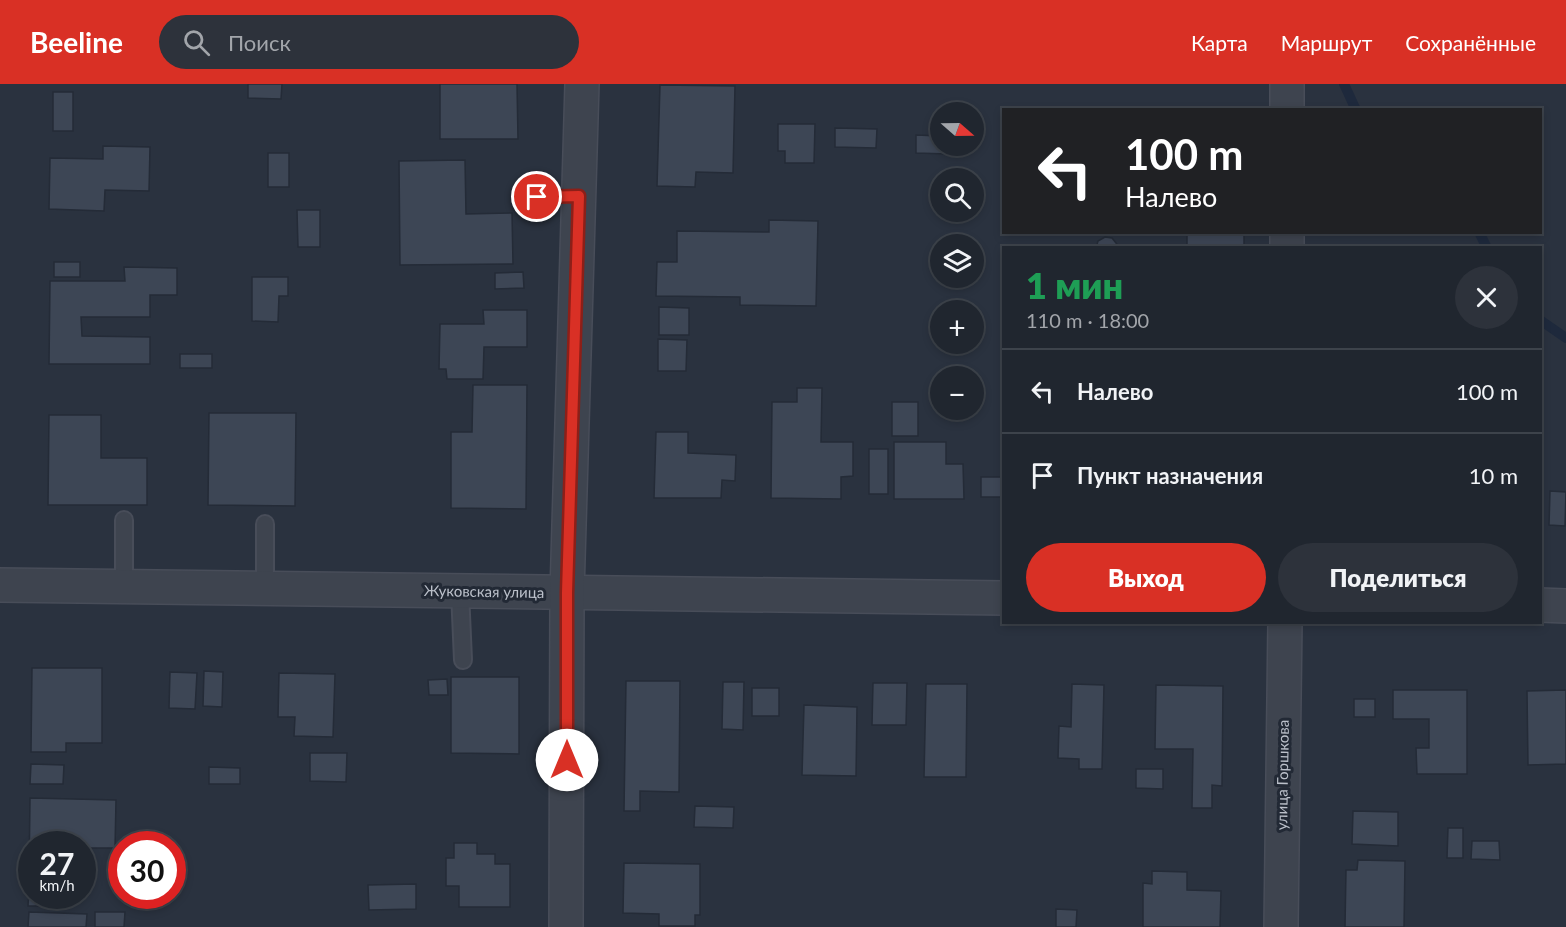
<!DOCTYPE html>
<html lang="ru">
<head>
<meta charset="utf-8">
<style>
  :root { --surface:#20262f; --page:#2d323b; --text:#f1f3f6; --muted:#a2a5aa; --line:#3d434b; --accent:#d93025 }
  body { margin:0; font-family:Lato,sans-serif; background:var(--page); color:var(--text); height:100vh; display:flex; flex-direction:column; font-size:22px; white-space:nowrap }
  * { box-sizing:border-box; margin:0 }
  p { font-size:20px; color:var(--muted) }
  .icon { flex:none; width:33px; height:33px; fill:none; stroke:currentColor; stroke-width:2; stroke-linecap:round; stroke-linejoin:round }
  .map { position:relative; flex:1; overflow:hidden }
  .panel { position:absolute; left:1002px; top:162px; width:540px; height:378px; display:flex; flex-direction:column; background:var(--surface); border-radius:0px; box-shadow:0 3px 9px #0003,0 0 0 2px var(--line) }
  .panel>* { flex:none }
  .guide { position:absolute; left:1002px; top:24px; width:540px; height:126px; border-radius:0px; box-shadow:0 3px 9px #0003,0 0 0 2px var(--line); background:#202124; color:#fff; overflow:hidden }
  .needle { width:39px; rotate:110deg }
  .controls { position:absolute; left:930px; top:18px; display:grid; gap:12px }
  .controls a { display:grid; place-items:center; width:54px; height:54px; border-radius:50%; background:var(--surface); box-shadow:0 3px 9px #0003,0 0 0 2px var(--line); font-size:30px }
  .speed { position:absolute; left:18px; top:747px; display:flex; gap:12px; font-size:30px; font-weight:700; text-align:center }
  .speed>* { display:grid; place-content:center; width:78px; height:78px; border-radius:50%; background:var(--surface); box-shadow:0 3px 9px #0003,0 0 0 2px var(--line); line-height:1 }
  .speed small { font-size:15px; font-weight:400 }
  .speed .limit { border:9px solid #d22; background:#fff; color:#111 }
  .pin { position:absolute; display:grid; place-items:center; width:51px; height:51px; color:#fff; margin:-26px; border:3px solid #fff; border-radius:50%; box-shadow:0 2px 6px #0007 }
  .me { position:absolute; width:66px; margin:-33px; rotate:0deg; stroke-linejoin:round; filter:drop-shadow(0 0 4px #0008) }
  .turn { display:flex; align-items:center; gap:21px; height:126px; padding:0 24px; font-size:27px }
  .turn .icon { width:78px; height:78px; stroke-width:2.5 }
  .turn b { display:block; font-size:42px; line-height:51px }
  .round { display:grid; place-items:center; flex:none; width:63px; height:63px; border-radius:32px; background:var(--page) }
  .head { display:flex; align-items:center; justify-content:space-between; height:102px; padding:0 24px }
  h1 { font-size:36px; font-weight:800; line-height:45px; color:#1e9e55 }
  .button { display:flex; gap:12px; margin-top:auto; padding:12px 24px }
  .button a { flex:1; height:69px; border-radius:36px; background:var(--accent); color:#fff; font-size:24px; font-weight:800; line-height:69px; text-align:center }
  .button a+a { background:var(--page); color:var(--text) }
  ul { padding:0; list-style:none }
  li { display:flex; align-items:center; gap:18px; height:84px; padding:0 24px; border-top:2px solid var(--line) }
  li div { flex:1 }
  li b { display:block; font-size:22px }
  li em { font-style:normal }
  header { display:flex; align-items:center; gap:36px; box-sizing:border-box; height:84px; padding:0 30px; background:var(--accent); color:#fff }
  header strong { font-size:28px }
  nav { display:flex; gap:33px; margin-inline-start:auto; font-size:21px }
  .search { width:420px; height:54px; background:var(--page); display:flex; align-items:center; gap:15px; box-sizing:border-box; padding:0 21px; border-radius:33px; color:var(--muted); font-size:22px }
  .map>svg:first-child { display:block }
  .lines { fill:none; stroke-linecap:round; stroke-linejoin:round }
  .stream { stroke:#1e293c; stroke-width:10 }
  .building { fill:#3d4655; stroke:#242b37; stroke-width:1.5 }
  .lane-casing { stroke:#484d59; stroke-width:20 }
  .street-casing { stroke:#484d59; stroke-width:36 }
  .lane { stroke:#3e444f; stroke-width:16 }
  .street { stroke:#3e444f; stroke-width:33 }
  .route-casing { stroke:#8d1f18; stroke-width:15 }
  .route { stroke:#d93025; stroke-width:10 }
  .labels { text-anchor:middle; stroke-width:6; stroke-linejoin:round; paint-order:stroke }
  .street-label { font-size:15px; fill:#bbc0ca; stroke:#222935 }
</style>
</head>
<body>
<header>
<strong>Beeline</strong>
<div class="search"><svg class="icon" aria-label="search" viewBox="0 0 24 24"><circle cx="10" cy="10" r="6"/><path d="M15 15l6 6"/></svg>Поиск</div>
<nav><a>Карта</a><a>Маршрут</a><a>Сохранённые</a></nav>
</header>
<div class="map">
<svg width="1566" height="843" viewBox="0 0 1566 843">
  <rect width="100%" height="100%" fill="#2a323f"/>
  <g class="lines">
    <g class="stream">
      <polyline points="1344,0 1356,26"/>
      <polyline points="1479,148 1487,164"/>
      <polyline points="1540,236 1566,254"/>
    </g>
  </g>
  <g class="building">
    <polygon points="248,0 282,0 281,15 248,14"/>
    <polygon points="440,0 517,0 518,55 440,55"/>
    <polygon points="660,1 735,2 733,89 696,88 695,103 657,102"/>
    <rect x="53" y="8" width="20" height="39"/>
    <polygon points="778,40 815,40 814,79 785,79 785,67 778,67"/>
    <polygon points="835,44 877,45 876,64 835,63"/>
    <polygon points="916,51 940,52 940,62 949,62 948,70 916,69"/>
    <polygon points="103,62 150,63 149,107 105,106 104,127 49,125 50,74 103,75"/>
    <rect x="268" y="69" width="21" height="34"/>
    <polygon points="465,76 466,130 512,129 513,180 400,181 399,77"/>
    <polygon points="297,126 320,126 320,163 298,163"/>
    <polygon points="769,136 818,137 816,222 740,221 740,213 656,212 657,178 677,178 677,147 769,148"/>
    <rect x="1187" y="148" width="57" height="16"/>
    <polygon points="1105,153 1112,154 1120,164 1096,164 1098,157"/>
    <rect x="54" y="178" width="26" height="15"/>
    <polygon points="124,183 177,184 177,211 150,211 150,233 81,233 82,252 150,253 150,280 49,280 50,197 125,197"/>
    <polygon points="523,188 524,204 495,205 495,189"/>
    <polygon points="252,193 288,193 288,212 279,212 278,238 252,237"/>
    <polygon points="659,223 689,224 689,251 659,251"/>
    <polygon points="483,226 527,226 527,263 484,263 483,295 447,295 446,285 439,285 440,240 484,240"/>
    <polygon points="658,255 687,256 686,287 658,287"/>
    <rect x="180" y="270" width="32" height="14"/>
    <polygon points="473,301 527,301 526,425 451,424 451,348 472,348"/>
    <polygon points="797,304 822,304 821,358 853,358 853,392 841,393 841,415 771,414 772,318 797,318"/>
    <rect x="892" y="318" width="26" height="34"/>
    <polygon points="209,329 296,329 295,422 208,421"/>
    <polygon points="49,331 101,331 101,374 147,374 147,421 48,421"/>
    <polygon points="656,348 688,348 688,369 736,371 735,397 722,396 721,414 654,414"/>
    <polygon points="894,358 946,358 946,380 963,380 964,415 894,415"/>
    <rect x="869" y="365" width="19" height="45"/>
    <rect x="981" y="393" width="23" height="20"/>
    <polygon points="1550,407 1566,408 1565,442 1549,441"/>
    <polygon points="32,584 102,584 102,659 66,659 66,668 31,668"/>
    <polygon points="204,587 223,588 222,623 203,622"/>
    <polygon points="170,588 197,589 195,625 169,624"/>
    <polygon points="279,589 335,590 333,653 294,652 295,633 278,633"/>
    <polygon points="451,593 519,593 519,670 451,669"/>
    <polygon points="447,595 448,611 429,611 428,596"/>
    <polygon points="626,597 680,597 679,708 640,707 640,727 624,727"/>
    <polygon points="723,598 744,598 743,646 722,645"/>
    <polygon points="873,599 907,599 906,641 872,641"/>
    <polygon points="926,600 967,600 966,693 924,693"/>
    <polygon points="1072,600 1104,601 1102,685 1079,685 1079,675 1058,674 1059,642 1071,643"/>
    <polygon points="1156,601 1223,602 1222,702 1212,701 1212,724 1192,724 1193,665 1155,665"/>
    <rect x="752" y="604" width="27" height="28"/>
    <polygon points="1393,606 1467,606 1467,690 1417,690 1416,664 1429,664 1429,635 1393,635"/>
    <polygon points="1566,606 1566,680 1528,681 1527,607"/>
    <rect x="1354" y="615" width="21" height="18"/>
    <polygon points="804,621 857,623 856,692 802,691"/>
    <polygon points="310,669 347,669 346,698 310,697"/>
    <polygon points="31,680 64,681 63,700 30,700"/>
    <polygon points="209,683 240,684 240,700 209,700"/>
    <polygon points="1136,685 1163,685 1163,705 1136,704"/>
    <polygon points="30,714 116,716 115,764 85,764 85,794 82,794 82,760 32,760 32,793 29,793"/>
    <polygon points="695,722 734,723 733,744 694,743"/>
    <polygon points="1353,727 1398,728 1398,762 1352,760"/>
    <polygon points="1448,744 1463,744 1463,774 1447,774"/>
    <polygon points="1472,757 1499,757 1500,776 1471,775"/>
    <polygon points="454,759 477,759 477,770 495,770 495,780 510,780 510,823 459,823 459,802 446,802 446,774 454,774"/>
    <polygon points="1358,776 1405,777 1404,843 1345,843 1346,786 1357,786"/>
    <polygon points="624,779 700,780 700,831 695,831 695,842 659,842 659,830 623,829"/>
    <polygon points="1152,787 1187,788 1187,806 1221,807 1220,843 1143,843 1143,799 1152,800"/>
    <polygon points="416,800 416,825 369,826 368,801"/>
    <polygon points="29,805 32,805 32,812 59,812 59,822 28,822"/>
    <polygon points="1056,825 1077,826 1076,843 1056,843"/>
    <polygon points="29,828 87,830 86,843 28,843"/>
    <polygon points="95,828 125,828 124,843 95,843"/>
  </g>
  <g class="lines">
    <g class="lane-casing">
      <g id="lane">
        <polyline points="537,113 579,112"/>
        <polyline points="124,436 124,502"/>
        <polyline points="265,505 265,440"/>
        <polyline points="460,508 463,576"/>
      </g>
    </g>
    <g class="street-casing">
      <g id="street">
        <polyline points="1287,26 1287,0"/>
        <polyline points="1287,164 1287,148"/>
        <polyline points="0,501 1004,514"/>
        <polyline points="1540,521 1566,522"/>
        <polyline points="566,843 567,509 582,0"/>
        <polyline points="1281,843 1285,538"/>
      </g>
    </g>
    <use href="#lane" class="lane"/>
    <use href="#street" class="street"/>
  </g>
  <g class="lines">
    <g class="route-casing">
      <polyline id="route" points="537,113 579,112 567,509 567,676"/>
    </g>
    <use href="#route" class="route"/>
  </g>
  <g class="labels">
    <g class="street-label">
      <text transform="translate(484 508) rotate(1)" y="5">Жуковская улица</text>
      <text transform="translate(1283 691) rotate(-89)" y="5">улица Горшкова</text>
    </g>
  </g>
</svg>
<div class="controls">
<a><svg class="needle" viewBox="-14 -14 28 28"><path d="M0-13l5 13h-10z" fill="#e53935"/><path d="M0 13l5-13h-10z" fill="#a2a5aa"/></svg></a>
<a><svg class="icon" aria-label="search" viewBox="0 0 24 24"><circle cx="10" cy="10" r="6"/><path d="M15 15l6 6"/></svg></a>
<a><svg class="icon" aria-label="layers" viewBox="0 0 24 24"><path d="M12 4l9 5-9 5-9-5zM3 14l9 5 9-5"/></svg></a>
<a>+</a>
<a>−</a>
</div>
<div class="speed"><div>27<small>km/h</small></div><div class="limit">30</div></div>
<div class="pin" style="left:537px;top:113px;background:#d93025"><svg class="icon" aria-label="arrive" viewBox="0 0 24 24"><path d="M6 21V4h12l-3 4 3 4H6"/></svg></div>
<svg class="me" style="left:567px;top:676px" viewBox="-20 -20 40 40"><circle r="19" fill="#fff"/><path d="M0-13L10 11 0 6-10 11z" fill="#d93025"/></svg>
<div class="guide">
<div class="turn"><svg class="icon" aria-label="left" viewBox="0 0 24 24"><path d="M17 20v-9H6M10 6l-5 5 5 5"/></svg><div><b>100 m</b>Налево</div></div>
</div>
<section class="panel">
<div class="head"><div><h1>1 мин</h1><p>110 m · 18:00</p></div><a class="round"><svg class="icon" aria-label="close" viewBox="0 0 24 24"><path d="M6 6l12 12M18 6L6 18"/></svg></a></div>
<ul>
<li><svg class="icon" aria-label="left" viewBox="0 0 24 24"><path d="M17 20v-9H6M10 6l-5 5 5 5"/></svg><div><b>Налево</b></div><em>100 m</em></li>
<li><svg class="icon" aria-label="arrive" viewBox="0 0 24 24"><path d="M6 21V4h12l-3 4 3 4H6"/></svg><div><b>Пункт назначения</b></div><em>10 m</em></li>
</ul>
<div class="button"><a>Выход</a><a>Поделиться</a></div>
</section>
</div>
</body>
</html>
